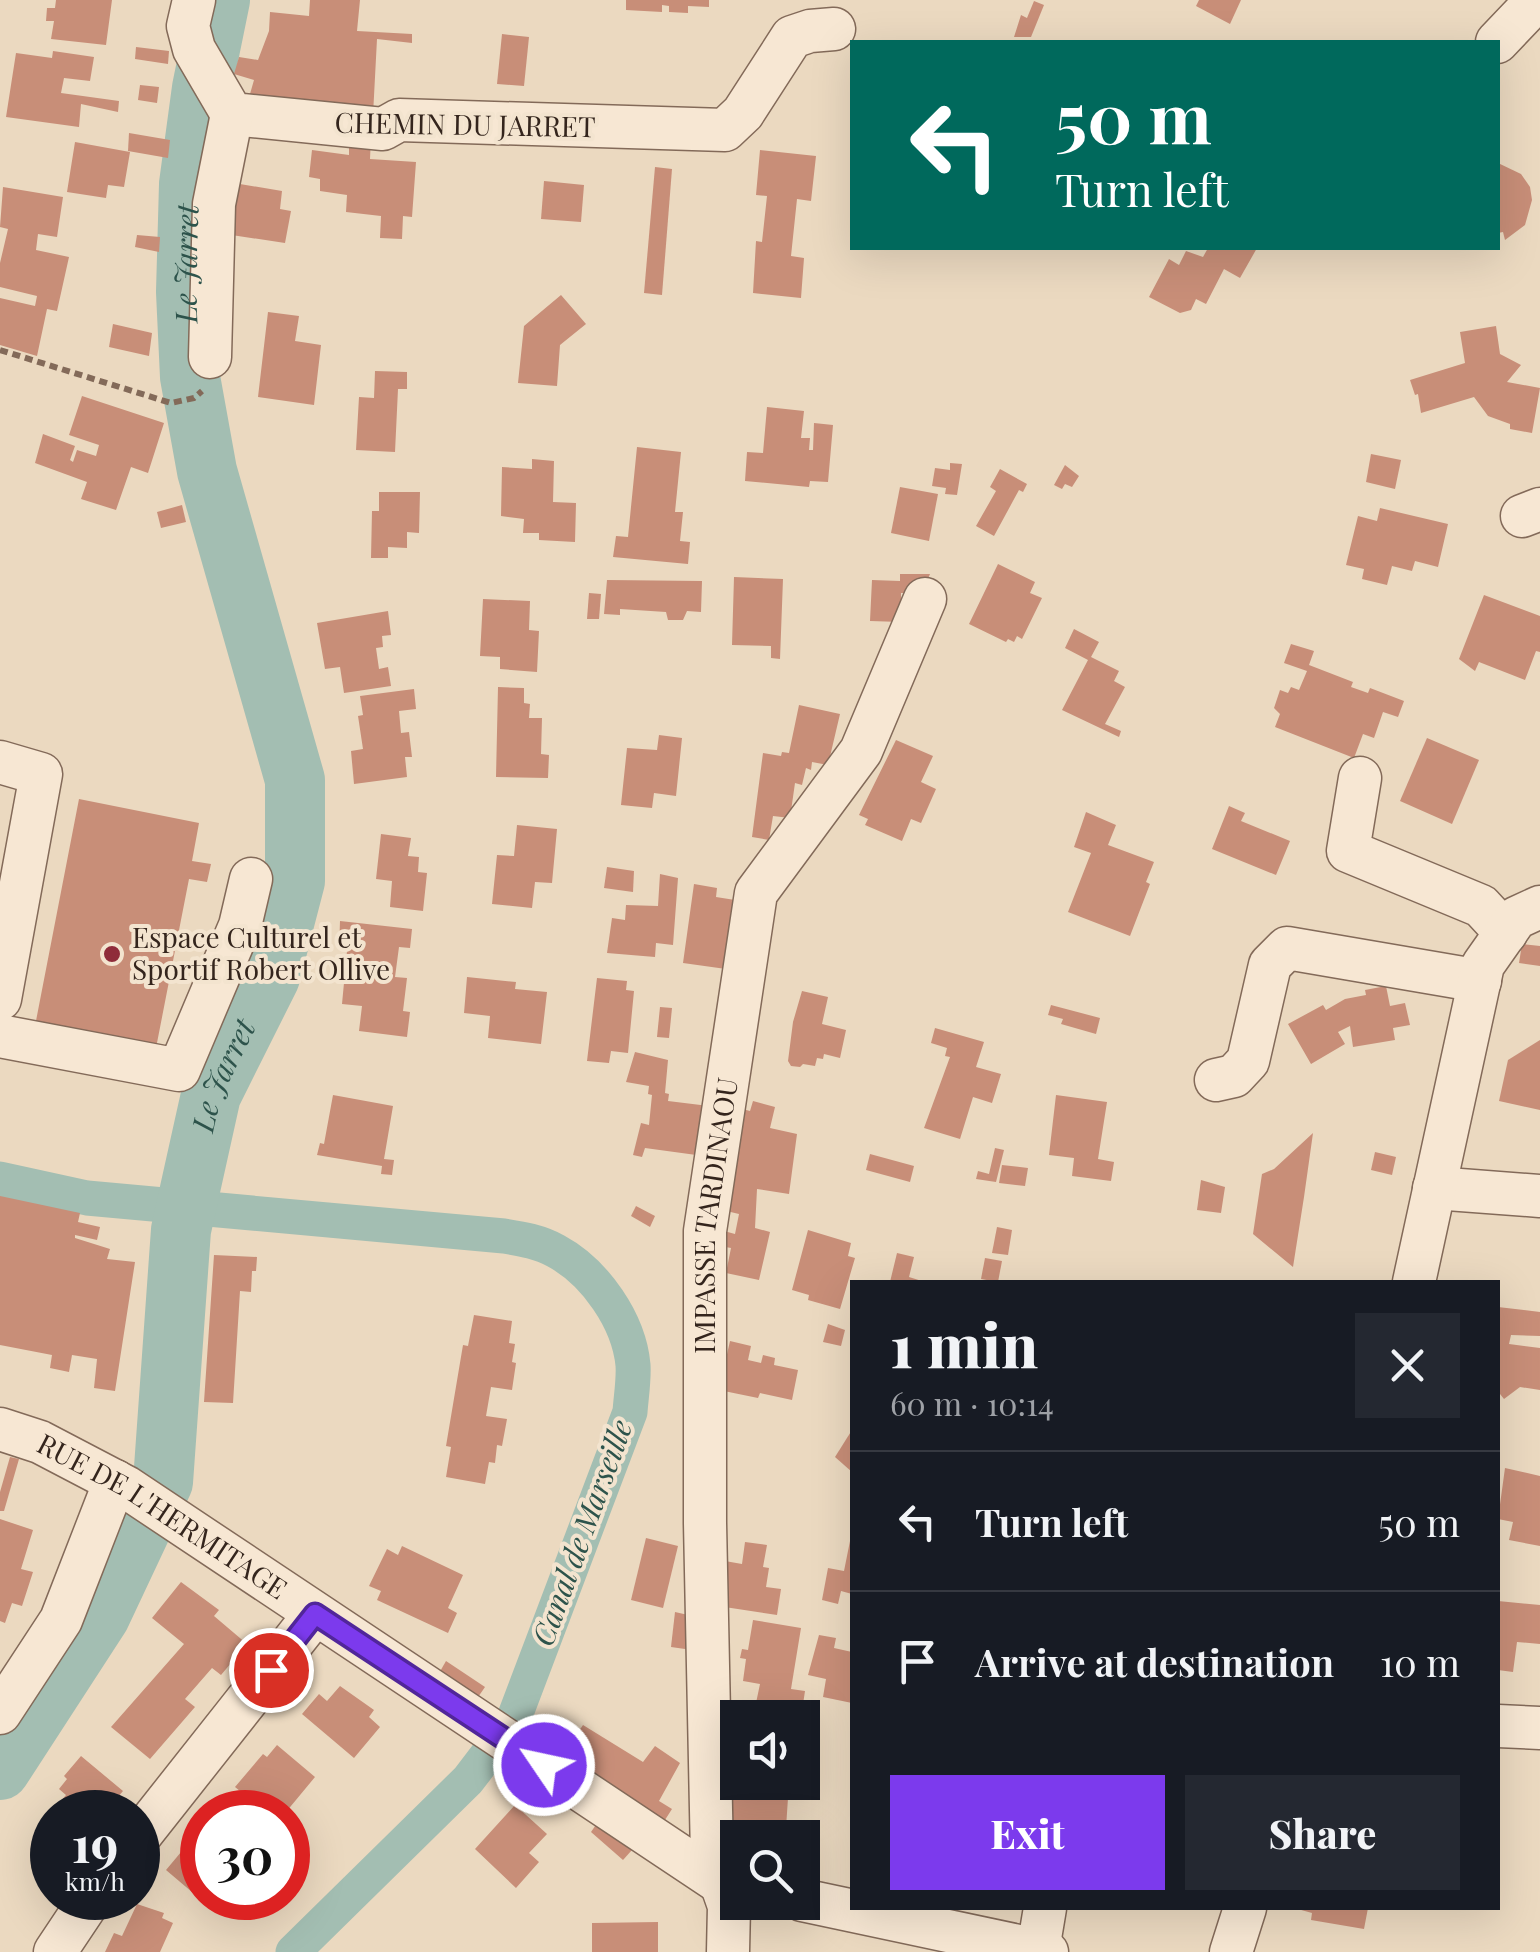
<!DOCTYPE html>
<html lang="en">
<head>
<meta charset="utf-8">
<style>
  :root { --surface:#171b24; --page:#242831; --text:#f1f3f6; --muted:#9ea1a6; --line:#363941; --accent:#7c3aed }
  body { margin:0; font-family:"Playfair Display",serif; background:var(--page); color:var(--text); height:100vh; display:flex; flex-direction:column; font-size:38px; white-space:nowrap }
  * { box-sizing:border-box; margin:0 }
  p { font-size:32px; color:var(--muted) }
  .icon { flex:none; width:55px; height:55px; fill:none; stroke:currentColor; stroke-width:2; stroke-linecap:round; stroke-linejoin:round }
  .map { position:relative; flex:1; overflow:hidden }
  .panel { position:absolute; left:850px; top:1280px; width:650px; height:630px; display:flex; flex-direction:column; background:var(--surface); border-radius:0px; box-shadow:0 10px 40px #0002 }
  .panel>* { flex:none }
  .hud { position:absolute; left:850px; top:40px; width:650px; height:210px; border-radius:0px; box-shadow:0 10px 40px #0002; background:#00695c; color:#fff; overflow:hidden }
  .tools { position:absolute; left:720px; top:1700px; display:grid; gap:20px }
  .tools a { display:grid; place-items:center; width:100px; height:100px; border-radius:0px; background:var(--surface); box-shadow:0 10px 40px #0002; font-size:50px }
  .speed { position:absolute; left:30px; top:1790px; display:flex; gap:20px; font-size:50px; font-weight:700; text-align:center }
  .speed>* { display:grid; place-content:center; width:130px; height:130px; border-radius:50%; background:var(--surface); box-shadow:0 10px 40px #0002; line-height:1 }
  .speed small { font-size:25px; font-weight:400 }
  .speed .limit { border:15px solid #d22; background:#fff; color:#111 }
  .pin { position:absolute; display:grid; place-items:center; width:85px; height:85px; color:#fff; margin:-42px; border:5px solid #fff; border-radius:50%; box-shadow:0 2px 10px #0007 }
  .me { position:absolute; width:110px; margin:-55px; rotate:304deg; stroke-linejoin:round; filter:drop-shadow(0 0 8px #0008) }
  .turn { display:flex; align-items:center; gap:35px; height:210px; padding:0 40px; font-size:45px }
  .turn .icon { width:130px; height:130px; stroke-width:2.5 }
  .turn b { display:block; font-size:70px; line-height:85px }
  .round { display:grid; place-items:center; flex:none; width:105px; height:105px; border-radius:0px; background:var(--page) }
  .summary { display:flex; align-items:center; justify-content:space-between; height:170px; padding:0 40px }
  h1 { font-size:60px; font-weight:800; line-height:75px }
  .button { display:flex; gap:20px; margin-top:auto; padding:20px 40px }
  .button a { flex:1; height:115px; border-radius:0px; background:var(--accent); color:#fff; font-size:40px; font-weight:800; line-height:115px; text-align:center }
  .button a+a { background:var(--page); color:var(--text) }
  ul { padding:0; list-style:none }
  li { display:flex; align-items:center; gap:30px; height:140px; padding:0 40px; border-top:2px solid var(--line) }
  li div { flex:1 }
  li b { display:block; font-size:38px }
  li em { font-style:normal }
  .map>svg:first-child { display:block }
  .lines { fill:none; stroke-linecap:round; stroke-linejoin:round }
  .canal { stroke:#a3beb2; stroke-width:35 }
  .river { stroke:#a3beb2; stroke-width:60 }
  .building { fill:#c88e78 }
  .minor-casing { stroke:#836a59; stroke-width:45 }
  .path { stroke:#836a59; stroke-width:6; stroke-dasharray:8 5; stroke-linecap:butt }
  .minor { stroke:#f7e7d3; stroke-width:42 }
  .route-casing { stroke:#51269a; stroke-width:25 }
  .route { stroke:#7c3aed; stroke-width:18 }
  .poi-dot { fill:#8f2c3a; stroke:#f3e4cf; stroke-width:4 }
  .labels { text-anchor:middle; stroke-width:8; stroke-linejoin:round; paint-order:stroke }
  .street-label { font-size:28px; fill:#34251d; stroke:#f3e4cf }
  .poi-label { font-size:28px; fill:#34251d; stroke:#f3e4cf; text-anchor:start }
  .water-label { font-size:30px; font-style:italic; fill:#2d534b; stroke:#f3e4cf }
</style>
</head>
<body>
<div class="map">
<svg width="1540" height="1952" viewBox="0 0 1540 1952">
  <rect width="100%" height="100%" fill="#ebd9c0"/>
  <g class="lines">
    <path class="canal" d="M0,1179L87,1198L504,1236C523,1239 540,1242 556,1251C595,1272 629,1321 633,1365C634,1380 631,1397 630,1412L513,1721L468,1780L293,1952"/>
    <path class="river" id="s1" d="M0,1770L100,1616L163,1482L181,1230L211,1095L270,977L295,881V780L207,471L190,377L186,292L189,184L202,88L220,0"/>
  </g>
  <g class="building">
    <polygon points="56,0 112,0 106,45 51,39 54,21 46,21 47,8 55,8"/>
    <polygon points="310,0 360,0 357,31 412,34 412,43 377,39 373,115 246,108 254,80 234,74 239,57 258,60 269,31 270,12 309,16"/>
    <polygon points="626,0 709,0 709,7 688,6 688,13 669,12 669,6 662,5 662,12 626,10"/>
    <polygon points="1199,0 1241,0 1230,24 1196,6"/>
    <polygon points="1034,1 1044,5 1031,37 1014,37 1021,15 1027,18"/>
    <polygon points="502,34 529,37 524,86 497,84"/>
    <polygon points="136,47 169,51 168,64 135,59"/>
    <polygon points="53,51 94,57 90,81 64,78 61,93 119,101 118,112 81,104 79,127 6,117 16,53 52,58"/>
    <polygon points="140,85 159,87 157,103 138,100"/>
    <polygon points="129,133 170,140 168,158 128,151"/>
    <polygon points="371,136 370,159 416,162 412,217 403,216 402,239 380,238 381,216 346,212 347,195 320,191 320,179 309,177 312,150 349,155 349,142"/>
    <polygon points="75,142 130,152 124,187 108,185 106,198 67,192"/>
    <polygon points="760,150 816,156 811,201 797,199 791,256 804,258 801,298 753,293 756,241 762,242 767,196 756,195"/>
    <polygon points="1498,163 1521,174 1530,187 1532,200 1525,225 1505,240 1503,232 1498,233"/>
    <polygon points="655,167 672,169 662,295 644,293"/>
    <polygon points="544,181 584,185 581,222 541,219"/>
    <polygon points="234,183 282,191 280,209 291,211 285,243 225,234"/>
    <polygon points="3,187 63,197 57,237 38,234 36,250 69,257 57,311 47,309 37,356 0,345 0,298 35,306 37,296 0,287 0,263 8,229 0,227"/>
    <polygon points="137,235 160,237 159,252 135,247"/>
    <polygon points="1208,248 1257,248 1240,278 1224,269 1206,304 1196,299 1191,310 1180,313 1149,297 1169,259 1179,265 1186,251 1203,257"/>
    <polygon points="561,295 586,324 560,345 557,386 518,383 524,326"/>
    <polygon points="268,312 299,316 295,341 321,345 314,405 258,397"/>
    <polygon points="113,324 152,333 149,356 109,347"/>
    <polygon points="1496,326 1500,354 1521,365 1507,382 1540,388 1532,433 1510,429 1510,424 1488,416 1474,397 1421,413 1418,394 1415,395 1410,380 1465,363 1460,332"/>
    <polygon points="375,371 407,372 407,389 398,389 395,452 356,450 359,397 374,398"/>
    <polygon points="82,396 164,423 148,473 131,467 116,510 81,499 87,482 35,463 43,434 75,446 70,460 73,462 77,450 96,456 99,445 69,435"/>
    <polygon points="767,407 804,411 801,438 810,438 809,450 813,450 814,423 833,425 828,482 810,481 809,487 745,481 747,452 763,453"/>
    <polygon points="637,447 681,452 675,512 683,512 680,541 690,542 688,564 613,557 616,536 628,537"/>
    <polygon points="1371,454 1401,460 1395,489 1366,482"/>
    <polygon points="532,459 554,461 553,502 576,503 575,542 539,540 539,533 523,533 524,519 501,516 502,467 532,469"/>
    <polygon points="950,463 962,464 957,495 945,494 946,488 932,486 935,468 950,470"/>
    <polygon points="1065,465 1079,476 1072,487 1065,484 1062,489 1054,485"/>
    <polygon points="1000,469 1027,484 1023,492 1019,490 994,536 976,526 996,491 990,487"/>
    <polygon points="900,487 938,494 929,541 891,533"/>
    <polygon points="379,492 420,492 419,533 407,532 407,548 388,547 388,558 371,558 372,511 379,511"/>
    <polygon points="182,505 186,522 161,528 157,512"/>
    <polygon points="1380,508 1448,524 1438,567 1415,561 1412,571 1392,566 1387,585 1362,579 1364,569 1346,565 1358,516 1377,521"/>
    <polygon points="998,564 1035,582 1030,593 1042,598 1022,639 1017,636 1014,642 1008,639 1006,642 969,624"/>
    <polygon points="900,574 930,574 922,593 901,593 901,622 870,621 872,580 900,581"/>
    <polygon points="734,577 783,579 780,659 771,658 771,646 732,645"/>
    <polygon points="607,580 702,581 701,612 687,611 683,620 668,620 666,612 620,609 620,615 604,614"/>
    <polygon points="589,593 601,594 599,619 587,619"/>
    <polygon points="1484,595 1540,616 1540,652 1536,651 1525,680 1479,662 1475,671 1459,659"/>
    <polygon points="483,599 530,601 529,630 539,631 537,672 500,669 500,657 480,656"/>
    <polygon points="388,611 391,635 382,636 383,647 376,648 379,669 388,667 391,686 344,693 340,667 325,669 317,623"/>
    <polygon points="1074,629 1099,642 1091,657 1119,671 1114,681 1125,687 1105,724 1121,731 1119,737 1062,710 1088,660 1065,648"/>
    <polygon points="1291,644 1314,651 1309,665 1353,682 1351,687 1368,693 1370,688 1404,701 1398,717 1383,712 1374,738 1363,734 1354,758 1275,727 1280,714 1274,708 1280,690 1288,693 1291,687 1299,690 1307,671 1284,663"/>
    <polygon points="498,687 524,688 524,703 530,704 529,718 542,718 541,754 549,755 548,778 496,777"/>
    <polygon points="414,689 416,709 399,711 401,733 409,732 412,757 405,757 407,777 354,784 351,751 363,749 358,716 363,715 360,696"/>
    <polygon points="799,705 840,714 828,765 812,762 811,770 806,768 802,785 795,783 790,818 773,816 769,840 752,837 763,753 781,756 782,752 789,753"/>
    <polygon points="659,735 682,738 676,796 654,793 652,808 621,805 627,748 657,750"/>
    <polygon points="1427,738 1479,760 1452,824 1400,801"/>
    <polygon points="896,740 933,756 921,782 936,789 921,823 911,819 902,841 865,825 868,819 859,815"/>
    <polygon points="79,799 199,823 192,861 211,864 207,882 189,879 156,1048 35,1026"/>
    <polygon points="1229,806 1245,813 1241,821 1290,841 1276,875 1212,849"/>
    <polygon points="1086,812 1116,825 1108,845 1154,862 1146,882 1150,884 1130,936 1068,912 1091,853 1074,847"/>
    <polygon points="517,825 557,829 552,883 535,882 532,908 492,904 497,855 514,856"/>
    <polygon points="381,834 411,838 408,856 419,857 418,872 427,873 423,911 390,907 392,881 376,879"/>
    <polygon points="607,867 634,871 633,892 604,888"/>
    <polygon points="660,874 678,878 673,945 656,943 655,957 607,953 612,918 625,920 626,905 658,906"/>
    <polygon points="694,884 717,888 716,897 735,900 726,969 683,963"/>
    <polygon points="340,921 412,929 410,948 399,947 395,977 407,978 403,1011 410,1012 407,1037 359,1031 362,1006 342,1004 347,951 339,950"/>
    <polygon points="1522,944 1540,946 1540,966 1519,963"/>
    <polygon points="467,977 516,982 515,989 547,992 541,1044 488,1038 490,1016 464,1013"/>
    <polygon points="597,978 627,981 626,990 634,991 628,1053 611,1051 609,1063 587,1061"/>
    <polygon points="1386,986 1390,1006 1405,1003 1410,1025 1393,1028 1395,1040 1353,1047 1350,1026 1338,1032 1345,1044 1311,1064 1288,1024 1323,1005 1326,1010 1345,999 1366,995 1365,990"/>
    <polygon points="802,991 828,997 822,1024 846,1030 840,1058 824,1054 823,1059 817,1058 815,1066 803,1064 800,1067 791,1066 788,1061 793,1022"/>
    <polygon points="1051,1005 1100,1018 1096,1034 1061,1024 1063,1019 1048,1015"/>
    <polygon points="660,1007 672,1008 669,1038 657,1037"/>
    <polygon points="935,1028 984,1042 976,1067 1001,1074 992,1103 973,1097 960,1139 924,1128 950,1057 945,1056 947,1048 931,1043"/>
    <polygon points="1540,1040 1540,1110 1499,1101 1508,1060"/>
    <polygon points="635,1052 668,1060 665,1093 669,1094 668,1101 717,1107 711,1157 645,1148 642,1157 633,1155 641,1123 649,1125 652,1095 648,1094 649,1086 626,1082"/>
    <polygon points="333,1095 393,1106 384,1159 394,1160 392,1175 381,1174 382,1166 317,1155 320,1143 324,1144"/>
    <polygon points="1056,1095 1107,1102 1098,1159 1114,1162 1111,1181 1072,1176 1074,1158 1049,1155"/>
    <polygon points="753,1101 775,1107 770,1128 797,1134 789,1194 757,1189 755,1228 770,1232 759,1280 726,1273 731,1248 720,1246 724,1231 735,1234 739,1214 718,1209 735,1107 750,1111"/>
    <polygon points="1313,1133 1304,1197 1293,1267 1253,1234 1262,1174 1274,1169"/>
    <polygon points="995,1148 1004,1150 996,1182 976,1179 978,1171 989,1174"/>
    <polygon points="1375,1152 1396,1157 1392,1175 1371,1170"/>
    <polygon points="870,1154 914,1166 910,1182 866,1170"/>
    <polygon points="1002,1165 1028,1168 1025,1186 999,1183"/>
    <polygon points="1201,1180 1225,1187 1221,1213 1197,1210"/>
    <polygon points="0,1196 80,1213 78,1222 100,1227 97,1240 75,1235 75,1238 110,1249 107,1259 135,1262 115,1391 94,1388 97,1359 72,1355 69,1372 50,1368 52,1355 0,1345"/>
    <polygon points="636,1206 655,1216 650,1227 631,1216"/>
    <polygon points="997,1227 1012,1230 1008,1255 992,1253"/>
    <polygon points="808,1230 851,1243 848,1256 855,1258 840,1309 808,1300 809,1295 792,1290"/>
    <polygon points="897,1253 914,1257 909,1277 925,1282 890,1282"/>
    <polygon points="214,1255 257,1257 256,1271 252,1271 251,1292 240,1291 233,1403 204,1402"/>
    <polygon points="985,1258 1002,1261 998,1282 981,1279"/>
    <polygon points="1498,1307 1540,1312 1540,1336 1511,1335 1509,1344 1540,1348 1540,1390 1520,1387 1504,1399 1500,1394 1498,1396"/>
    <polygon points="474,1315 512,1321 509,1343 515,1344 512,1362 516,1363 512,1390 491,1387 486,1416 507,1419 502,1446 497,1445 495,1463 489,1462 485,1484 446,1477 451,1447 446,1446 463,1345 468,1346"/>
    <polygon points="828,1324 845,1330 841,1346 823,1342"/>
    <polygon points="730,1341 751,1346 748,1360 761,1363 763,1355 775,1358 774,1365 798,1370 792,1400 760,1393 758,1398 719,1390"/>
    <polygon points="852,1430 852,1472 835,1457"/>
    <polygon points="10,1457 19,1459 4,1511 0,1511 0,1492"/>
    <polygon points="1505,1468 1540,1476 1540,1546 1509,1540 1513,1522 1498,1519"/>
    <polygon points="0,1519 33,1530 21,1569 33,1572 22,1606 12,1603 5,1623 0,1621"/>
    <polygon points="851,1536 852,1594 841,1591 838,1604 822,1600 828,1568 844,1571"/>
    <polygon points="646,1538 678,1546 663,1608 631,1600"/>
    <polygon points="745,1542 767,1545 763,1567 769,1568 766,1587 781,1589 777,1615 718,1606 725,1561 742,1564"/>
    <polygon points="402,1546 463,1575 448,1608 457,1613 448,1633 377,1600 381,1591 369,1586 387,1549 398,1555"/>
    <polygon points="181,1582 219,1610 214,1616 247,1644 221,1675 212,1668 185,1699 195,1707 150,1759 111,1727 184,1644 152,1618"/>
    <polygon points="1498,1601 1540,1605 1540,1644 1517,1642 1513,1672 1498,1670"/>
    <polygon points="675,1612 697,1617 699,1651 671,1647"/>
    <polygon points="753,1620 801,1628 791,1689 805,1691 802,1711 756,1703 760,1684 743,1681 746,1659 740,1658 742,1649 748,1650"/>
    <polygon points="819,1635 836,1638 834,1648 852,1652 852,1703 823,1697 826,1679 808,1675"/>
    <polygon points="446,1661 485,1687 476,1700 438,1675"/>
    <polygon points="340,1686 374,1710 369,1717 380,1727 354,1758 302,1714 319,1694 327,1701"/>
    <polygon points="583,1725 643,1762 655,1746 680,1763 659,1801 672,1809 663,1823 559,1761"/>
    <polygon points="277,1745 315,1777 286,1812 266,1812 235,1787 263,1754 267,1757"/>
    <polygon points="81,1756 123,1791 105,1812 52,1812 52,1854 34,1838 44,1822 66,1795 59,1789 67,1779 64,1776"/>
    <polygon points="732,1779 738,1779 738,1782 789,1783 786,1828 766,1826 765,1838 738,1838 738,1859 730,1858"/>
    <polygon points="515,1805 547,1834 529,1853 539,1862 516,1888 475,1849"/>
    <polygon points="602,1816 640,1841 623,1860 591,1832"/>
    <polygon points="202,1827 202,1898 221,1898 212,1909 166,1870"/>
    <polygon points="137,1904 164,1913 162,1918 173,1923 160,1952 105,1952 114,1933 122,1936"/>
    <polygon points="1294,1908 1368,1908 1364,1929 1311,1920 1312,1913"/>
    <polygon points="658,1922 658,1952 592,1952 592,1923"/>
  </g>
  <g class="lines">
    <g class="minor-casing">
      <g id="minor">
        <polyline points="194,0 188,26 194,49 232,114 383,129 399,120 725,130 743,113 792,37 810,31 834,29"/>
        <polyline points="1497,42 1537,0"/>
        <polyline points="210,357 214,204 232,114"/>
        <polyline points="1522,516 1540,509"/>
        <polyline points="0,762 41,774 0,999"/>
        <polyline points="1360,778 1348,851 1481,906 1506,933"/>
        <polyline points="0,1036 179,1070 240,926 251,879"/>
        <polyline points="1216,1080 1234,1076 1248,1061 1270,965 1287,948 1480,981"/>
        <polyline points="1434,1188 1540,1196"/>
        <polyline points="1414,1282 1483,965 1516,918 1540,907"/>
        <path id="s2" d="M0,1429L40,1442L126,1487L719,1882L732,1885"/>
        <polyline points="0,1713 61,1620 115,1481"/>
        <polyline points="1498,1726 1540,1728"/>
        <polyline points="138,1838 315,1614"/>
        <polyline points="802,1900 1047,1952"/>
        <polyline points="1038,1950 1045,1908"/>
        <polyline points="55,1952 91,1898"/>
        <path id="s3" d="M728,1952L729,1906L712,1857L705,1523V1231L756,893L861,751L925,599"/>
        <polyline points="1231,1952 1245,1908"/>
      </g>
    </g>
    <polyline class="path" points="0,350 171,403 194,398 202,391"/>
    <use href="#minor" class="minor"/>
  </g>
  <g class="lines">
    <g class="route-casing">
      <polyline id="route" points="271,1670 315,1614 544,1765"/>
    </g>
    <use href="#route" class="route"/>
  </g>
  <circle class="poi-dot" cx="112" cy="954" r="10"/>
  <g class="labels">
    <g class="street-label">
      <text transform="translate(465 125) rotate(1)" y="10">CHEMIN DU JARRET</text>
      <text dy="10" stroke="none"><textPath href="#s3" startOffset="740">IMPASSE TARDINAOU</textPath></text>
      <text dy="10" stroke="none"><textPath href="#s2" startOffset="185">RUE DE L'HERMITAGE</textPath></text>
    </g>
    <g class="poi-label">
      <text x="132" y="948">Espace Culturel et<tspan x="132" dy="32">Sportif Robert Ollive</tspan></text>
    </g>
    <g class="water-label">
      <text dy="10" stroke="none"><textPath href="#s1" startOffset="1585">Le Jarret</textPath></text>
      <text dy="10" stroke="none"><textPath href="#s1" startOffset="745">Le Jarret</textPath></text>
      <text transform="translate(583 1533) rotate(-70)" y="10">Canal de Marseille</text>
    </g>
  </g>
</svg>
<div class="tools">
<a><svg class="icon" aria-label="sound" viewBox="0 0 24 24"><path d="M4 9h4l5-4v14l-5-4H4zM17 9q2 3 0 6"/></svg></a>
<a><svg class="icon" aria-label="search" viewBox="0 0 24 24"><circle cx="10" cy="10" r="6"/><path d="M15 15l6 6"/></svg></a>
</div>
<div class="speed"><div>19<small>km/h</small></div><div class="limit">30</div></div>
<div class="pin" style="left:271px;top:1670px;background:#d93025"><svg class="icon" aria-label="arrive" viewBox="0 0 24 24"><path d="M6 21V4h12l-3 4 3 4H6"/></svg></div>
<svg class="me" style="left:544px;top:1765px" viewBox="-20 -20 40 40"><circle r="17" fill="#7c3aed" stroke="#fff" stroke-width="3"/><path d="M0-11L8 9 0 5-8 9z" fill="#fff"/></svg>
<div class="hud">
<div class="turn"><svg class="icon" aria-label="left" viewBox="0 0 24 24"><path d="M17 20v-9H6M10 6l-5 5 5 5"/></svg><div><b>50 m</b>Turn left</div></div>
</div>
<section class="panel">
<div class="summary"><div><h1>1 min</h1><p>60 m · 10:14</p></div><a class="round"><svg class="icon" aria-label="close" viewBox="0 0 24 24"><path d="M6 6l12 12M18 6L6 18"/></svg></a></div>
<ul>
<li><svg class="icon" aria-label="left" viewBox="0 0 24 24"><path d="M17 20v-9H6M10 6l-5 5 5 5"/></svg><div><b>Turn left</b></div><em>50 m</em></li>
<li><svg class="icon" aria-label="arrive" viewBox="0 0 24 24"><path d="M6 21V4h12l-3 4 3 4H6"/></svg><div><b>Arrive at destination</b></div><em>10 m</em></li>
</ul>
<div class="button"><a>Exit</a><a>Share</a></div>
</section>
</div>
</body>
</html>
